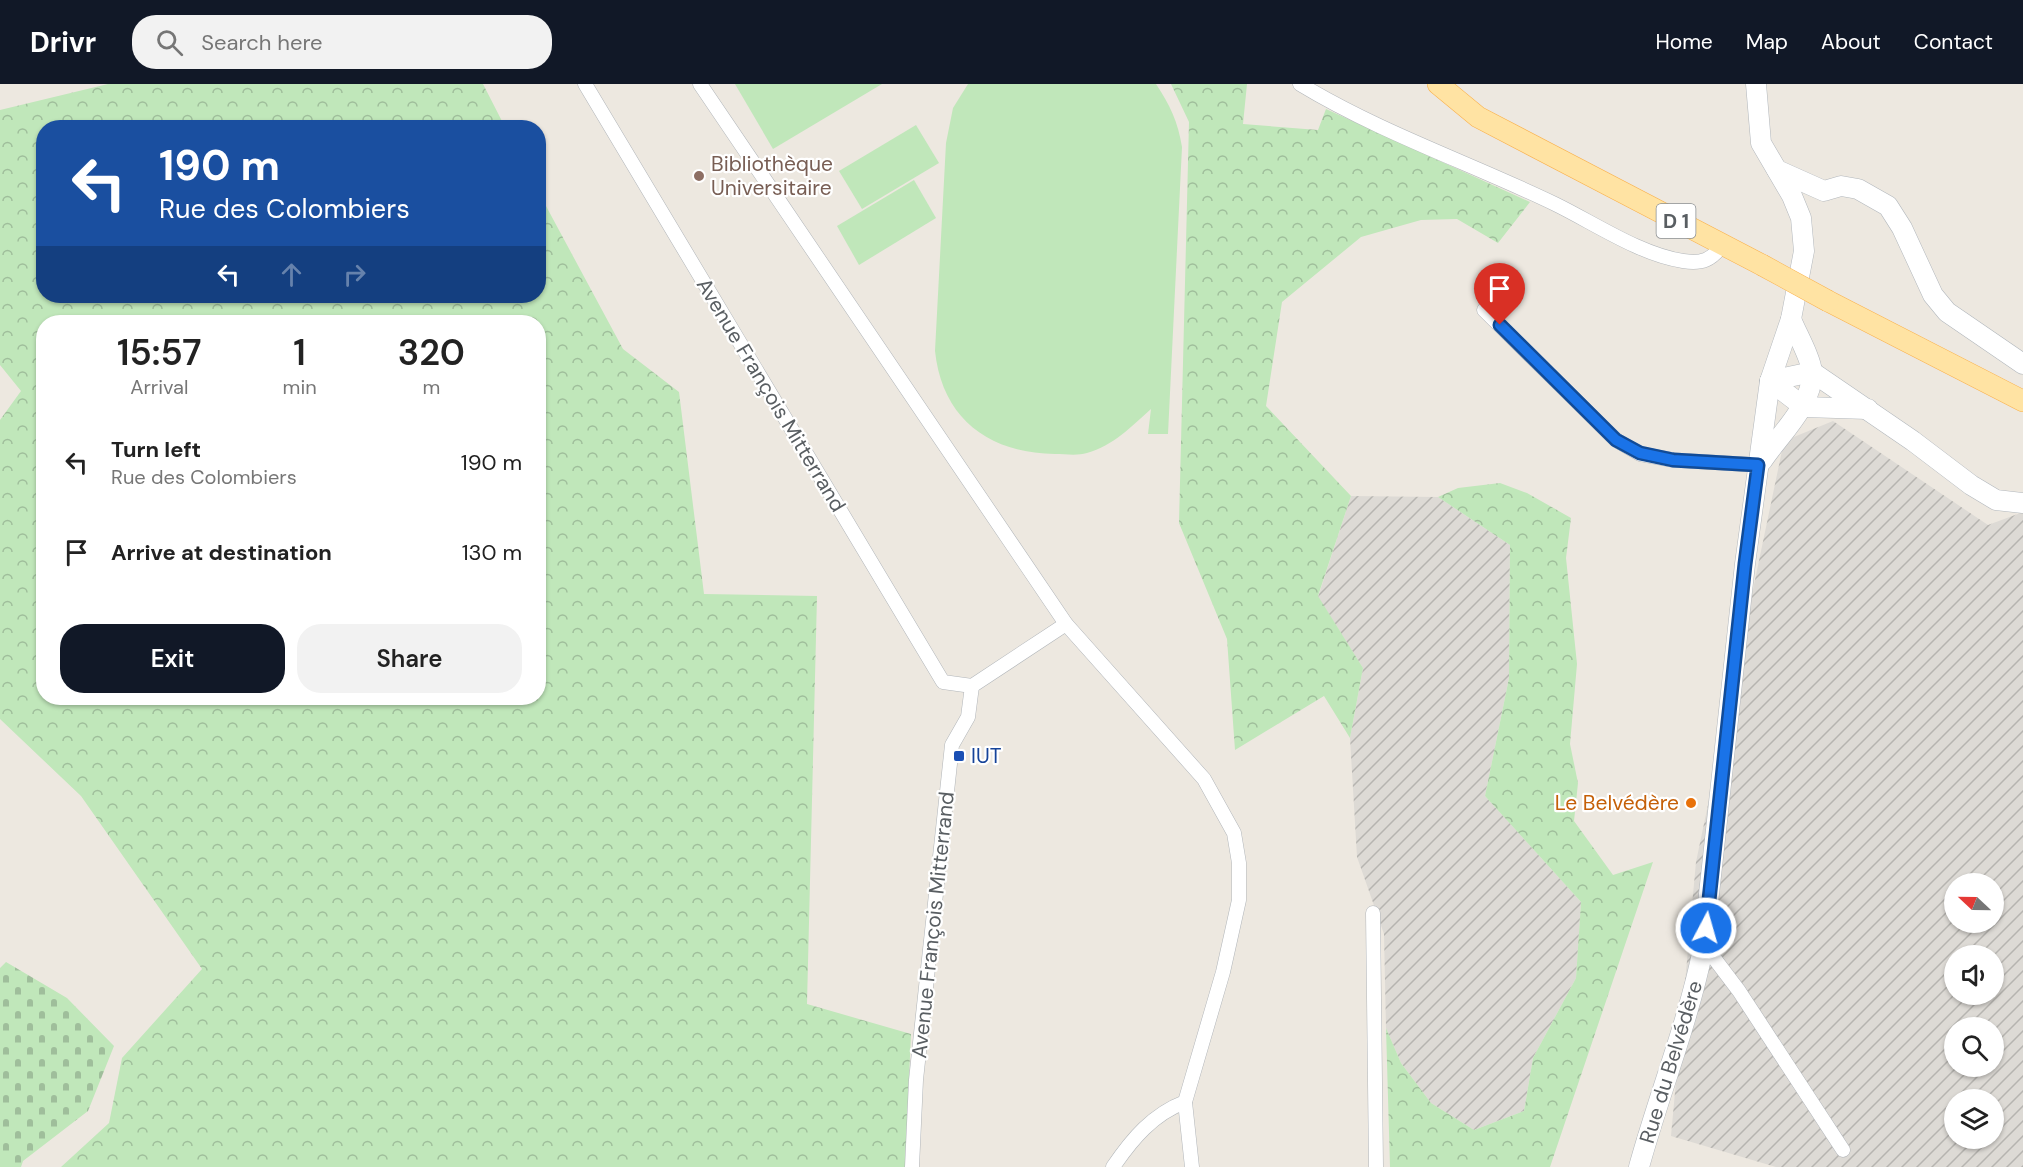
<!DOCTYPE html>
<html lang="en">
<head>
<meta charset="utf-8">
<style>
  :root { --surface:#fff; --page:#f2f2f2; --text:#222; --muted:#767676; --accent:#111827 }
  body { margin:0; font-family:"DM Sans",sans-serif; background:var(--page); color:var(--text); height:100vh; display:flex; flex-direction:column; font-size:22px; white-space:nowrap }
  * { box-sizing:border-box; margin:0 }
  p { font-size:20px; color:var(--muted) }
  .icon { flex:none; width:33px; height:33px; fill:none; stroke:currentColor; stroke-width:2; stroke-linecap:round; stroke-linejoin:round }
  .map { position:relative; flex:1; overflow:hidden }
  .drawer { position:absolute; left:36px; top:231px; width:510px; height:390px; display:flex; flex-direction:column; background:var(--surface); border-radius:24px; box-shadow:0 2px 4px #0004 }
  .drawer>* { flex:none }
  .top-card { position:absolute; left:36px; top:36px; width:510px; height:183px; border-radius:24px; box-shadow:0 2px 4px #0004; background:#1a4fa0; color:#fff; overflow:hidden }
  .needle { width:39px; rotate:292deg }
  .controls { position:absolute; left:1944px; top:789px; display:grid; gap:12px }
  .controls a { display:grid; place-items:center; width:60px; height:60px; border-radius:50%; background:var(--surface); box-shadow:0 2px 4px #0004; font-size:30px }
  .pin { position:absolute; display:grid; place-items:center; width:51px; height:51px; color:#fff; margin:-62px -26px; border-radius:50% 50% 50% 0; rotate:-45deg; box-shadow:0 0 6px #0007 }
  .pin .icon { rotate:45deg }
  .me { position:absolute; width:66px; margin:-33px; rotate:6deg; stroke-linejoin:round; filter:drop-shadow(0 0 4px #0008) }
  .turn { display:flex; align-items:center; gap:21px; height:126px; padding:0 24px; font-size:27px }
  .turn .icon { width:78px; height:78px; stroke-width:2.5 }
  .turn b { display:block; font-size:42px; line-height:51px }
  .lanes { display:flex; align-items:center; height:57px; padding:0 24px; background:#0003; justify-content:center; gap:30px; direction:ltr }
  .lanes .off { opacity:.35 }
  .eta { display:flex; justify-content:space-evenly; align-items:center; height:102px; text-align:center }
  .eta b { font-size:36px; font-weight:600; line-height:42px }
  .button { display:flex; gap:12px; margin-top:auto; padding:12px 24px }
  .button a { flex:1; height:69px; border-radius:24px; background:var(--accent); color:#fff; font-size:24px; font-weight:600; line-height:69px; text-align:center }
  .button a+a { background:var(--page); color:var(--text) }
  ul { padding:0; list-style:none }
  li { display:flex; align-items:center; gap:18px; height:90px; padding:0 24px }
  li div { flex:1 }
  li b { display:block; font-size:22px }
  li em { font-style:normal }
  header { display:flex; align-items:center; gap:36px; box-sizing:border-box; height:84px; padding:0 30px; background:var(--accent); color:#fff }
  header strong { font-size:28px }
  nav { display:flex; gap:33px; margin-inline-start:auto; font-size:21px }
  .search { width:420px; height:54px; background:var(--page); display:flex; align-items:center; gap:15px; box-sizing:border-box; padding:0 21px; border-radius:24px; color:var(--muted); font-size:22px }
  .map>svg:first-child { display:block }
  .industrial { fill:url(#industrial-furrows); fill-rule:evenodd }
  .forest { fill:url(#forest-crowns); fill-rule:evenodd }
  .cemetery { fill:url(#cemetery-stones) }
  .garden { fill:#c0e7ba }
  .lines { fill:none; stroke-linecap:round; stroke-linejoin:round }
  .minor-casing { stroke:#b1b5b9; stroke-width:15 }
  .secondary-casing { stroke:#b2b7bc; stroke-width:21 }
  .primary-casing { stroke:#fab14c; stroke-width:22 }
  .minor { stroke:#fff; stroke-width:14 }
  .secondary { stroke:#fff; stroke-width:20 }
  .primary { stroke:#ffe3a3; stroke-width:21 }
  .primary-bridge-casing { stroke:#fab14c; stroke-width:22; stroke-linecap:butt }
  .primary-bridge { stroke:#ffe3a3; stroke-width:21 }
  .route-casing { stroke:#114b97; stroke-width:15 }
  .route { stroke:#1a73e8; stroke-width:10 }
  .education-dot { fill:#8d6e63; stroke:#fff; stroke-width:2 }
  .transit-dot { fill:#1a4fb4; stroke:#fff; stroke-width:2 }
  .food-dot { fill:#e8710a; stroke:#fff; stroke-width:2 }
  .labels { text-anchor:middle; stroke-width:4.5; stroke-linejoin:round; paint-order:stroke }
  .shield { fill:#fff; stroke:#8b8e91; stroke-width:1.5 }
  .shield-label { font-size:20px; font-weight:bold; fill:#595e62 }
  .education-label { font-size:21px; fill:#785e54; stroke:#fff; text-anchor:start }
  .street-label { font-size:21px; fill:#595e62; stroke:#fff }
  .transit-label { font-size:21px; fill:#164399; stroke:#fff; text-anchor:start }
  .food-label { font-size:21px; fill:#c56008; stroke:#fff; text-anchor:end }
</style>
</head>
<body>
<header>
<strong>Drivr</strong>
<div class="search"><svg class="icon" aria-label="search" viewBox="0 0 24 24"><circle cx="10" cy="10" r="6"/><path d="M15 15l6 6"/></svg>Search here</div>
<nav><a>Home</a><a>Map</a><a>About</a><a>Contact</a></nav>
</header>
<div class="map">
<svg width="2023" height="1083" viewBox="0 0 2023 1083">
  <defs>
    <pattern id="industrial-furrows" width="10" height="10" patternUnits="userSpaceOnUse" patternTransform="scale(1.5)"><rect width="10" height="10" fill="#dddad5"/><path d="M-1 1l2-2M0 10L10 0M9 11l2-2" fill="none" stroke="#b6b4b0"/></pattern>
    <pattern id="forest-crowns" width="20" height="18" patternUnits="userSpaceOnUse" patternTransform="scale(1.5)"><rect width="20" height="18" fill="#c0e7ba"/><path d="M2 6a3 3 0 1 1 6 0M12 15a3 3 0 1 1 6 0" fill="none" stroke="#9fbe9b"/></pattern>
    <pattern id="cemetery-stones" width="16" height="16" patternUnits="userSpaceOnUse" patternTransform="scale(1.5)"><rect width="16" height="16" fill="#c0e7ba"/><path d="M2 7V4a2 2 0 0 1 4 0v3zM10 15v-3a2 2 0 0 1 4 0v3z" fill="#9fbe9b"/></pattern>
  </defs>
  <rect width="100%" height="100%" fill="#ede8e0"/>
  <g class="industrial">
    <path d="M1833,337L1988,441L2023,428V1083H1776L1671,1052L1696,778L1784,357ZM1954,800H1994V838H1954ZM1954,872H1994V910H1954ZM1954,944H1994V982H1954ZM1954,1016H1994V1054H1954Z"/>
    <polygon points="1351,412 1438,413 1510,461 1509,594 1485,712 1581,818 1576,894 1533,974 1524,1027 1474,1046 1431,1019 1401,979 1386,944 1384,850 1357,773 1350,654 1363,584 1318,513"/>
  </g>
  <g class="forest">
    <path d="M108,0H483L505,43L44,44V212H538L539,109L623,265L679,308L704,510L817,512L807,920L911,950L905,1083H61L109,1039L122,974L202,885L81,712L0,635V336L21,307L0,281V26ZM44,238H538V614H44Z"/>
    <polygon points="1171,0 1247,0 1243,40 1318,46 1326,25 1530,118 1498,159 1457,135 1421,136 1361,153 1282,218 1266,322 1351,412 1318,512 1363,584 1350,654 1324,612 1235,666 1227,555 1179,439 1189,38"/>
    <polygon points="1500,399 1527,409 1571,434 1566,474 1577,580 1570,660 1578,699 1574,737 1613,791 1653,778 1550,1083 1390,1083 1386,944 1401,979 1431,1019 1474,1046 1524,1027 1533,974 1576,894 1581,818 1485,712 1509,594 1510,461 1438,413 1458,404"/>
  </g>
  <polygon class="cemetery" points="6,878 67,914 114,962 88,1027 23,1077 21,1083 0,1083 0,884"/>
  <g class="garden">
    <polygon points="735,0 882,0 773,65"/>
    <path d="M968,0H1156C1170,21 1178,38 1182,63L1168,350H1148L1151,325C1132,342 1113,362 1087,369C1077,372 1065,370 1055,370C988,369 942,334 935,267L946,59L953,24Z"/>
    <polygon points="916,41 939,79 862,125 839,87"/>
    <polygon points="914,96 936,134 859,181 837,142"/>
  </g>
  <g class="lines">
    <g class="minor-casing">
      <g id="minor">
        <polyline points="585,0 943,598 972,602 1066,540"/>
        <polyline points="700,0 1066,540 1204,695 1234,749 1239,779 1239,816 1223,888 1185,1018 1192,1083"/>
        <path d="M1300,0C1381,49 1470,79 1555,120C1594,139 1641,171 1683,177C1702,180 1712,176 1722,161"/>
        <polyline points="1484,226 1616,356 1640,370 1673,376 1758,381"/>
        <polyline points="1373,829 1376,1083"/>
        <polyline points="1703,865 1711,870 1739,907 1843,1066"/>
        <polyline points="912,1083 916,996 952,661 968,633 972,602"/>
        <path d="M1113,1083C1132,1055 1153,1030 1185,1018"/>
      </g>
    </g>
    <g class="secondary-casing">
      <g id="secondary">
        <polyline points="1777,86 1824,107 1841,102 1858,105 1888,122 1902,144 1933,211 1947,228 2023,280"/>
        <polyline points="1770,297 1812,288 1913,357 1971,401 1996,416 2023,419"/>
        <polyline points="1770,297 1804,323 1868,325"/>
        <path d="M1762,377C1779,351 1813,321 1812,288C1811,274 1796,248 1791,235"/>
        <path d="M1639,1083C1659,1010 1688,939 1703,865L1745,480L1770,297L1791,235L1804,167L1801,134L1792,112L1761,59L1756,0"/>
      </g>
    </g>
    <g class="primary-casing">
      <g id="primary">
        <polyline points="1438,0 1478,33 1762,181"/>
        <polyline points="1828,217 2023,317"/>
      </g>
    </g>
    <use href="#minor" class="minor"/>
    <use href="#secondary" class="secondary"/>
    <use href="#primary" class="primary"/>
    <g class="primary-bridge-casing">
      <polyline id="primary-bridge" points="1762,181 1828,217"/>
    </g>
    <use href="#primary-bridge" class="primary-bridge"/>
  </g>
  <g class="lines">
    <g class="route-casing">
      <polyline id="route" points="1500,241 1616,356 1640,369 1673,376 1758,381 1745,480 1706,844"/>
    </g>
    <use href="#route" class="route"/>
  </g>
  <circle class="education-dot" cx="699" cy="92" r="6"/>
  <rect class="transit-dot" x="953" y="666" width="12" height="12" rx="3"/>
  <circle class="food-dot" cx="1691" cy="719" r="6"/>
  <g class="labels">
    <rect class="shield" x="1656.5" y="120" width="39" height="34" rx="4.5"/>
    <g class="shield-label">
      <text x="1676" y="144">D 1</text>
    </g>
    <g class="education-label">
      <text x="711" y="87">Bibliothèque<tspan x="711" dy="24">Universitaire</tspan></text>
    </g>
    <g class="street-label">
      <text transform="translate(771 311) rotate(59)" y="7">Avenue François Mitterrand</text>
      <text transform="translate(933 841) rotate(-84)" y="7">Avenue François Mitterrand</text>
      <text transform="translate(1671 978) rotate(-73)" y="7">Rue du Belvédère</text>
    </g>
    <g class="transit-label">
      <text x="971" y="679">IUT</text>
    </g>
    <g class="food-label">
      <text x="1679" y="726">Le Belvédère</text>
    </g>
  </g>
</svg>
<div class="controls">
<a><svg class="needle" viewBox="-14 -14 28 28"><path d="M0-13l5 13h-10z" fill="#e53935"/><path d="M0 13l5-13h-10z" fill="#767676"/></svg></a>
<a><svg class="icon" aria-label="sound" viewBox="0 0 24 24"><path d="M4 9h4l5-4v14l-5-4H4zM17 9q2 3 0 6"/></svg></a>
<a><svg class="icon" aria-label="search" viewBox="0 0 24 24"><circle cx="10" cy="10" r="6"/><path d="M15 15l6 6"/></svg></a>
<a><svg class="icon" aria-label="layers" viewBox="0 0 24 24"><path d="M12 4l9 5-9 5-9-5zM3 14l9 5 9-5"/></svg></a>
</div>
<div class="pin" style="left:1500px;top:241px;background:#d93025"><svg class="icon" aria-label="arrive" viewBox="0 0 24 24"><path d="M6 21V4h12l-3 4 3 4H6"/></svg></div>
<svg class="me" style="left:1706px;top:844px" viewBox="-20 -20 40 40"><circle r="17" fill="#1a73e8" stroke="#fff" stroke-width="3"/><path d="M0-11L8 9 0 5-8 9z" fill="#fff"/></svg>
<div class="top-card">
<div class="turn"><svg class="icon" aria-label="left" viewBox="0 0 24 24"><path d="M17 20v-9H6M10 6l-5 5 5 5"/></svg><div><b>190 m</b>Rue des Colombiers</div></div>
<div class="lanes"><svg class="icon" aria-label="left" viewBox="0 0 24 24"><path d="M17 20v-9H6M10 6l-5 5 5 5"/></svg><svg class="icon off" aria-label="ahead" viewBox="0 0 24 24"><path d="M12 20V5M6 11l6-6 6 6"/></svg><svg class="icon off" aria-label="right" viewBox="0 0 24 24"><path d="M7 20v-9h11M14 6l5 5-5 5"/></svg></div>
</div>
<section class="drawer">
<div class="eta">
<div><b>15:57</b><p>Arrival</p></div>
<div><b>1</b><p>min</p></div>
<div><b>320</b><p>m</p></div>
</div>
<ul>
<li><svg class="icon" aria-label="left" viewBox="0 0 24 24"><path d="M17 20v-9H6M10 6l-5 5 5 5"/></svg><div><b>Turn left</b><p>Rue des Colombiers</p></div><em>190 m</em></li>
<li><svg class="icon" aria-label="arrive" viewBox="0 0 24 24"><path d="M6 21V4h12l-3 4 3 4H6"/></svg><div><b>Arrive at destination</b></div><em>130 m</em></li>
</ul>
<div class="button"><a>Exit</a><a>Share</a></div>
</section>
</div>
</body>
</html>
